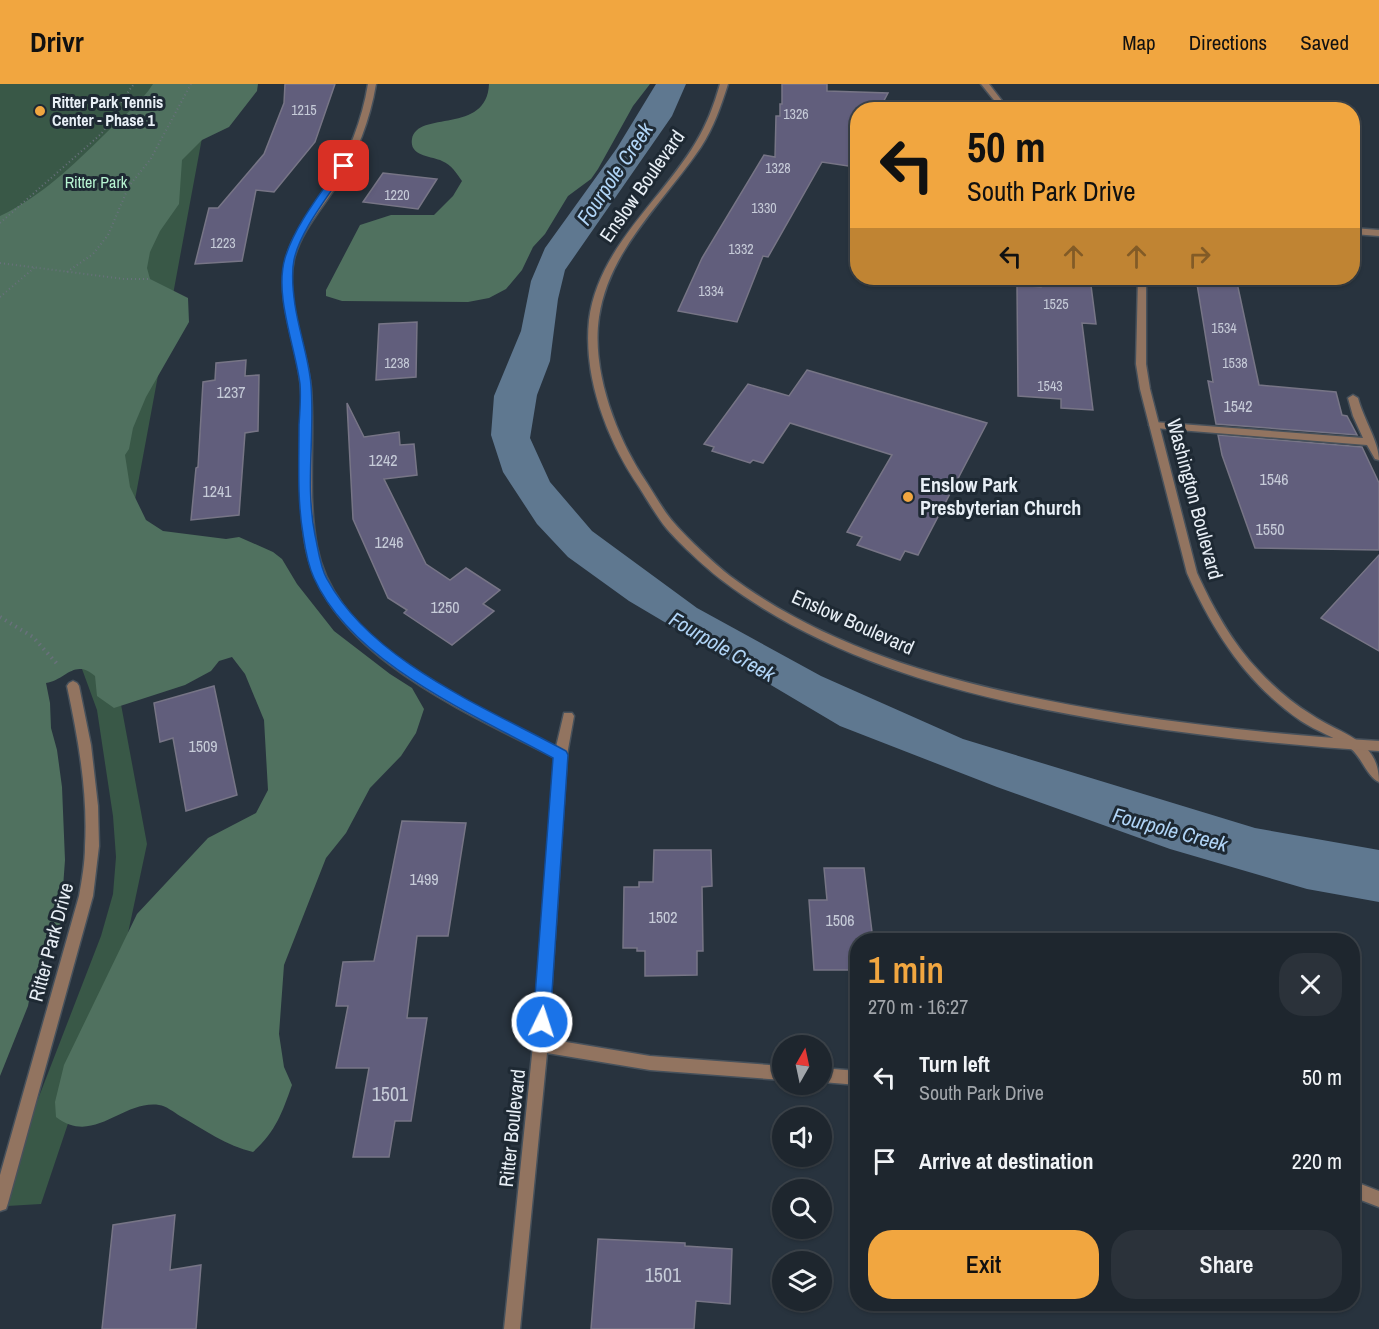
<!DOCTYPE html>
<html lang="en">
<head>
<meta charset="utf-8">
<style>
  :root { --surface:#1e262e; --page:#2b323a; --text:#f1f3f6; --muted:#a1a5aa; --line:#3c434a; --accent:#f1a640 }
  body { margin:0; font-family:"Archivo Narrow",sans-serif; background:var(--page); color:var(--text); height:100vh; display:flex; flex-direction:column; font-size:22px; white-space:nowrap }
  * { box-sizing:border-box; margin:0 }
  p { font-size:20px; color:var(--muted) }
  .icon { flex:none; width:33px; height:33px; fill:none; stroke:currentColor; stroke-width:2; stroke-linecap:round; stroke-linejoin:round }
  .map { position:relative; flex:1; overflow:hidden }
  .details { position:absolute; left:850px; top:849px; width:510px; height:378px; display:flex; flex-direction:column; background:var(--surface); border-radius:24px; box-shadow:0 2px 4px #0004,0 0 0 2px var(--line) }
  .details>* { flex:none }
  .guide { position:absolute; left:850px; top:18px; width:510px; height:183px; border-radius:24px; box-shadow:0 2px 4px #0004,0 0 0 2px var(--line); background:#f1a640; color:#111; overflow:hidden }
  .needle { width:39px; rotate:9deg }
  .tools { position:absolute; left:772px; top:951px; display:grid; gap:12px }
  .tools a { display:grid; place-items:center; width:60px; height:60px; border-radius:50%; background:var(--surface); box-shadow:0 2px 4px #0004,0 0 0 2px var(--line); font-size:30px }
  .pin { position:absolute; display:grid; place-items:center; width:51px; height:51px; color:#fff; margin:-26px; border-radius:12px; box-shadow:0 3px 9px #0006 }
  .me { position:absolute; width:66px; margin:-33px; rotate:4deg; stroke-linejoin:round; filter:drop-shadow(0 0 4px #0008) }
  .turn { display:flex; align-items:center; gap:21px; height:126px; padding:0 18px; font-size:27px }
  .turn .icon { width:78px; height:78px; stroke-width:2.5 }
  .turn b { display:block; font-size:42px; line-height:51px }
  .lanes { display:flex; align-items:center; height:57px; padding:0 18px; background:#0003; justify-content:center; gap:30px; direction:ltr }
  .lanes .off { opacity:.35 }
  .round { display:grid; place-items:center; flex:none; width:63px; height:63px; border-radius:24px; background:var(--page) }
  .head { display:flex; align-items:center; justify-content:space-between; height:102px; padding:0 18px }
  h1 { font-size:36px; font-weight:600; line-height:45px; color:var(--accent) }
  .cta { display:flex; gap:12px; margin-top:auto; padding:12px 18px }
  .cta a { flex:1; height:69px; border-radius:24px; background:var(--accent); color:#111; font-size:24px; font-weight:600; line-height:69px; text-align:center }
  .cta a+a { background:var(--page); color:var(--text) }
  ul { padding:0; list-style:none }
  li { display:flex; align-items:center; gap:18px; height:84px; padding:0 18px }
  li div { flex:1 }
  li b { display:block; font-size:22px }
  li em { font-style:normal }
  header { display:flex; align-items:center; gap:36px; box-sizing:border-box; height:84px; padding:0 30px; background:var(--accent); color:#111 }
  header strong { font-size:28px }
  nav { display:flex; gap:33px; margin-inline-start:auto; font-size:21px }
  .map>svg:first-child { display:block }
  .green { fill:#395847 }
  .forest { fill:#50715f }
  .water { fill:#5f7890 }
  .building { fill:#615e7c; stroke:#777586; stroke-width:1.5 }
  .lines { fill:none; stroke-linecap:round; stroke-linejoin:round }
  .service-casing { stroke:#47515b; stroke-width:3 }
  .minor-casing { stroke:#47515b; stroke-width:3 }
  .tertiary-casing { stroke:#47515b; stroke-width:3 }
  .path-far1 { stroke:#68717b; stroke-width:2; stroke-dasharray:1 3; stroke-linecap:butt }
  .path { stroke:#68717b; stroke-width:4; stroke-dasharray:1.5 4.5; stroke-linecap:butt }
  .service { fill:#927460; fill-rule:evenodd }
  .minor { fill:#927460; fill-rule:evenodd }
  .tertiary { fill:#927460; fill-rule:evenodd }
  .route { fill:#1a73e8; stroke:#114b97; stroke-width:1.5 }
  .poi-dot { fill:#f1a640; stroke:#1e2933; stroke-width:2 }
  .labels { text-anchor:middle; stroke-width:6; stroke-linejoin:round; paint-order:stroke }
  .far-number-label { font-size:14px; fill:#c6cbd8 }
  .far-poi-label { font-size:16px; font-weight:bold; fill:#e8eff6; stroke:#1e2933; text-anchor:start }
  .far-park-label { font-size:16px; fill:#b7f4d2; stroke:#1e2933 }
  .number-label { font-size:16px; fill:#c6cbd8 }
  .street-label { font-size:20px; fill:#e8eff6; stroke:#1e2933 }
  .poi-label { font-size:20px; font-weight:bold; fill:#e8eff6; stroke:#1e2933; text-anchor:start }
  .near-number-label { font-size:20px; fill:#c6cbd8 }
  .water-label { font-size:21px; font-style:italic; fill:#b0d4f6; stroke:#1e2933 }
</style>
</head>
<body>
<header>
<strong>Drivr</strong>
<nav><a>Map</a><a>Directions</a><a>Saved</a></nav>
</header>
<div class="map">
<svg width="1379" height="1245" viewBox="0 0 1379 1245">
  <rect width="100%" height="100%" fill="#28333e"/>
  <polygon class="green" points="0,0 212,0 109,556 147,760 121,882 41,1120 7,1122 33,1028 101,852 113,810 116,773 113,732 97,626 78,574 0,507"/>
  <g class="forest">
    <path d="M153,0H258L257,7L229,43L202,56L182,76L179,120L160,147L150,168L147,184L150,195L188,214L189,238L146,313L133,344L129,365L125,371L130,403L146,436L163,447L226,455L239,453L273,468L282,475L297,500L334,547L390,590L412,604L424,625L416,649L401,672L370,704L346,749L326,774L284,881L279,950L284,983L292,1001C282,1029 276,1047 253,1068C227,1062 203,1045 180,1032C174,1028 166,1022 159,1021C122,1016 94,1062 56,1033L55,1018L64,981L137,830L208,754L256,729L268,706L264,636L245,590L232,573L219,577L211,587L185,601L114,624L97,612L95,592C74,574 66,596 46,599L50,619L51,644L57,666L62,703L65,776L60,845L31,906L28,922L0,992V132C42,112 72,82 105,50C121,34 141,19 153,0Z"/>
    <path d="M489,0H650L633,22L598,85L591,95L568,112L545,150L533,163L522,186L506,205L489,214L468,218L342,217L326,212V206L360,141L391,131H434L453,112L462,97C456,89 452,81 442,77C432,72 409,73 412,55C417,26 487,51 489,0Z"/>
  </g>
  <polygon class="water" points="656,0 686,0 672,32 565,186 558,215 550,277 537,311 530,354 550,398 592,447 697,524 821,592 963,655 1255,744 1379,766 1379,818 1307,805 1170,765 997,703 840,642 629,517 568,473 537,440 503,388 491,351 494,312 521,247 531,197 545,164 617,64"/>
  <g class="building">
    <polygon points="285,0 335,0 315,58 274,108 256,106 242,177 195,180 209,124 218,124 264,70 284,19"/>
    <polygon points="782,0 827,0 827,7 888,9 879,26 858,26 858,64 848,82 822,78 768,173 763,172 737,238 678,227 702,174 764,71 775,73 776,32 780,32 780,20 782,20"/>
    <polygon points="383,89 437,95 418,125 363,118"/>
    <polygon points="1040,194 1090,194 1096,240 1082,239 1093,326 1061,324 1061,315 1018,312 1017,201 1041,203"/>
    <polygon points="1196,194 1236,194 1259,301 1336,308 1342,331 1347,332 1357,351 1216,340 1208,297 1213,298"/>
    <polygon points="417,238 416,293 376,296 379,240"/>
    <polygon points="246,276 245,292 259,291 258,347 245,349 239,431 191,436 196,384 198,383 203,298 215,296 216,279"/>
    <polygon points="807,286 987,339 918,471 905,467 900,476 857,461 862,453 847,448 892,371 790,339 763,379 753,376 750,379 712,367 714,363 704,360 748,300 789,312"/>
    <polygon points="347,319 364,353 399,348 400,361 414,360 417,391 384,395 426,480 450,496 466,484 500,506 483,520 494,527 452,561 404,529 407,526 388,514 353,435"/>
    <polygon points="1218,351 1362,363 1379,399 1379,466 1255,464 1222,371"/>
    <polygon points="1379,471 1379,567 1321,534"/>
    <polygon points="214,602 237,711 186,727 173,654 160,658 154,619"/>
    <polygon points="402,737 466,739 448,852 417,852 407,934 427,934 411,1037 395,1037 389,1073 353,1073 369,984 336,984 348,922 336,922 343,878 374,877"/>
    <polygon points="654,766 711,766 712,802 702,803 703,867 697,867 697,891 645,892 645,867 637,867 637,864 623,864 624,803 639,803 639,798 653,798"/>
    <polygon points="824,784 864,784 873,856 858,856 858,870 852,870 854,886 814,886 809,816 827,816"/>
    <polygon points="175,1131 170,1186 201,1181 196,1245 102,1245 113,1141"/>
    <polygon points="598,1155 685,1159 685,1162 732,1165 730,1220 696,1217 694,1245 591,1245"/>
  </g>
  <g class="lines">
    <g class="service-casing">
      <path id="service" d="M1353,311L1358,314C1363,334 1379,358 1379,376L1375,375L1367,361L1154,344L1149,341L1154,338L1363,354L1353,332L1348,314Z"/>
    </g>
    <g class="minor-casing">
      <g id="minor">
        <path d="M368,0H376C370,36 357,70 337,101C322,125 301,147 294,175C284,220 307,261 311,305C315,358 307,410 317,463C336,564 474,621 556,663L564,629H572L574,632L567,671L548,955L650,972L783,982V996L650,986L547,969L520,1245H504L533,961L555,674C468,629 326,570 306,464C296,411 305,358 301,305C298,261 275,219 286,175C293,147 314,125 329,101C349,70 362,36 368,0Z"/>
        <polygon points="981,0 989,0 1009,26 1002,26"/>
        <polygon points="1353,144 1379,146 1379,152 1353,150"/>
        <path d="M1138,194H1146V280L1150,305L1197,489C1213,524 1232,559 1259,587C1275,604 1292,619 1312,631C1341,651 1379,655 1379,698C1368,694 1361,672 1350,664C1335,653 1316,647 1301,637C1247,600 1213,548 1187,489L1140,305L1136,280Z"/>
        <path d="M73,597L77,599L79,602L91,661L98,722L99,762L93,812L8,1119L6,1125L0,1127V1091L79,812C82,795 85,779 85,762C88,708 78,654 67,602L69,599Z"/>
        <polygon points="822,984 858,987 858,1001 822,998"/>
        <polygon points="1353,1097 1379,1107 1379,1123 1353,1113"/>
      </g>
    </g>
    <g class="tertiary-casing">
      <path id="tertiary" d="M720,0H728C721,22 714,43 701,63C664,118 609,165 599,233C591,288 617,355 647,399C656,413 664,428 675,440C688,455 715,480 730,492C842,576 987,608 1123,630C1208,643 1293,652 1379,657V667C1294,662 1210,653 1126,640C987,618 838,584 723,497C708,486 680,460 667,445C657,433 648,417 639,403C607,356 583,294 589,236C598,164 661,117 696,58C707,40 714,21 720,0Z"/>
    </g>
    <g class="path-far1">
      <path d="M0,139L101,50C114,34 121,16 134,0"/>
      <polyline points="0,179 124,195 151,195"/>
      <polyline points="67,188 93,170 108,151 129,102 150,76 191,0"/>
      <polyline points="0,213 34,184"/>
    </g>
    <polyline class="path" points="0,533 33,553 59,582"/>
    <use href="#service" class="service"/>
    <use href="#minor" class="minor"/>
    <use href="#tertiary" class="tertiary"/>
  </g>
  <path class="route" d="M341,80L348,82C331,109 300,146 294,176C291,191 293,207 295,221C299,248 309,275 311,301C315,351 305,402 315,451C318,464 320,483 327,495C372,578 485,623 566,667L568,671L550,938L547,944L542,946L536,944L533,938L553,674C475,631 352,579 314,494C308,481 305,464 303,450C297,415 299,377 299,341C300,327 301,313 300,300C295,262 274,211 285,174C295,141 321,109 341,80Z"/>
  <g class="poi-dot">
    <circle cx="40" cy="27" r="6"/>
    <circle cx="908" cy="413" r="6"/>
  </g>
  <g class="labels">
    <g class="far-number-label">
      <text x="304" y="31">1215</text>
      <text x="796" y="35">1326</text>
      <text x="778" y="89">1328</text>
      <text x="397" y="116">1220</text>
      <text x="764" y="129">1330</text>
      <text x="223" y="164">1223</text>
      <text x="741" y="170">1332</text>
      <text x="711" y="212">1334</text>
      <text x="1056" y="225">1525</text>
      <text x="1224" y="249">1534</text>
      <text x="397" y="284">1238</text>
      <text x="1235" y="284">1538</text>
      <text x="1050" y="307">1543</text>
    </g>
    <g class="far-poi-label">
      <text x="52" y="24">Ritter Park Tennis<tspan x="52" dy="18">Center - Phase 1</tspan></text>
    </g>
    <g class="far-park-label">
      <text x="96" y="104">Ritter Park</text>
    </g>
    <g class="number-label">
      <text x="231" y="314">1237</text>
      <text x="1238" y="328">1542</text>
      <text x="383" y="382">1242</text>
      <text x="1274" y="401">1546</text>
      <text x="217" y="413">1241</text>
      <text x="1270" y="451">1550</text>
      <text x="389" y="464">1246</text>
      <text x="445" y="529">1250</text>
      <text x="203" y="668">1509</text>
      <text x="424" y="801">1499</text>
      <text x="663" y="839">1502</text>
      <text x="840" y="842">1506</text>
    </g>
    <g class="street-label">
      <text transform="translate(642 102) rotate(-55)" y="7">Enslow Boulevard</text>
      <text transform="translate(1195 415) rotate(75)" y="7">Washington Boulevard</text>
      <text transform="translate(853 538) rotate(24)" y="7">Enslow Boulevard</text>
      <text transform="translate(51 858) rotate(-75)" y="7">Ritter Park Drive</text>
      <text transform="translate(512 1044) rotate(-84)" y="7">Ritter Boulevard</text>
    </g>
    <g class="poi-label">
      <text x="920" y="408">Enslow Park<tspan x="920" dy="23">Presbyterian Church</tspan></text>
    </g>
    <g class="near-number-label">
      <text x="390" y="1017">1501</text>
      <text x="663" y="1198">1501</text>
    </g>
    <g class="water-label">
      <text transform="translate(615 90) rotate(-56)" y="7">Fourpole Creek</text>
      <text transform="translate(722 563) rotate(30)" y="7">Fourpole Creek</text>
      <text transform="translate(1170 746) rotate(15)" y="7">Fourpole Creek</text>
    </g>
  </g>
</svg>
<div class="tools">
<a><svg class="needle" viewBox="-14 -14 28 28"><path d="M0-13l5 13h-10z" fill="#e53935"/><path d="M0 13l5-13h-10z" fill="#a1a5aa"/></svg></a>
<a><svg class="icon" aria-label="sound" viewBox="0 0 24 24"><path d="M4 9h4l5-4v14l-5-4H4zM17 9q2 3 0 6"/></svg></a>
<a><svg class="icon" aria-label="search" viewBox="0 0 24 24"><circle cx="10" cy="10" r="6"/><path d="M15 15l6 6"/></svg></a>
<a><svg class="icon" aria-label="layers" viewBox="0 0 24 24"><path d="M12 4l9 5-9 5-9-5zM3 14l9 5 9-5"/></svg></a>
</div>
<div class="pin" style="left:344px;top:82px;background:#d93025"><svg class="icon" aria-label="arrive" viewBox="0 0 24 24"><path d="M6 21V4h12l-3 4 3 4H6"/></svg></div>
<svg class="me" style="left:542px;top:938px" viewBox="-20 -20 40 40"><circle r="17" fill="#1a73e8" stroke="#fff" stroke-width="3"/><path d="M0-11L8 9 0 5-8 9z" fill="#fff"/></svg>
<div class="guide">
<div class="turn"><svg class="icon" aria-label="left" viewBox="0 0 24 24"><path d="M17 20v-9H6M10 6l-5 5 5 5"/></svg><div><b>50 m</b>South Park Drive</div></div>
<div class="lanes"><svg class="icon" aria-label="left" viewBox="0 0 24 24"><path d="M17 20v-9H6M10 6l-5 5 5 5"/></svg><svg class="icon off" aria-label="ahead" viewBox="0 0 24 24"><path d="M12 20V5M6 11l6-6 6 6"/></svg><svg class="icon off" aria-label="ahead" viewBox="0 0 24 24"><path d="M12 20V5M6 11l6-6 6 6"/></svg><svg class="icon off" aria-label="right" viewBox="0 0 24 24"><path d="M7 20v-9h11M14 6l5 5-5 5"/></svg></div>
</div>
<section class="details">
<div class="head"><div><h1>1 min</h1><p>270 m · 16:27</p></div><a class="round"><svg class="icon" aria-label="close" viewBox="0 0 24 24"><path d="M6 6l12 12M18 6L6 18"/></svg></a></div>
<ul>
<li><svg class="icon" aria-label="left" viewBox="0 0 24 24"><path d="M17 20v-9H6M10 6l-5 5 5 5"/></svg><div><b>Turn left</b><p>South Park Drive</p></div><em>50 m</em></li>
<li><svg class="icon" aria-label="arrive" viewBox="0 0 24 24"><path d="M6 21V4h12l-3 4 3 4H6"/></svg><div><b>Arrive at destination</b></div><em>220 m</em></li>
</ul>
<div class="cta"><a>Exit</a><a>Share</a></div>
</section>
</div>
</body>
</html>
